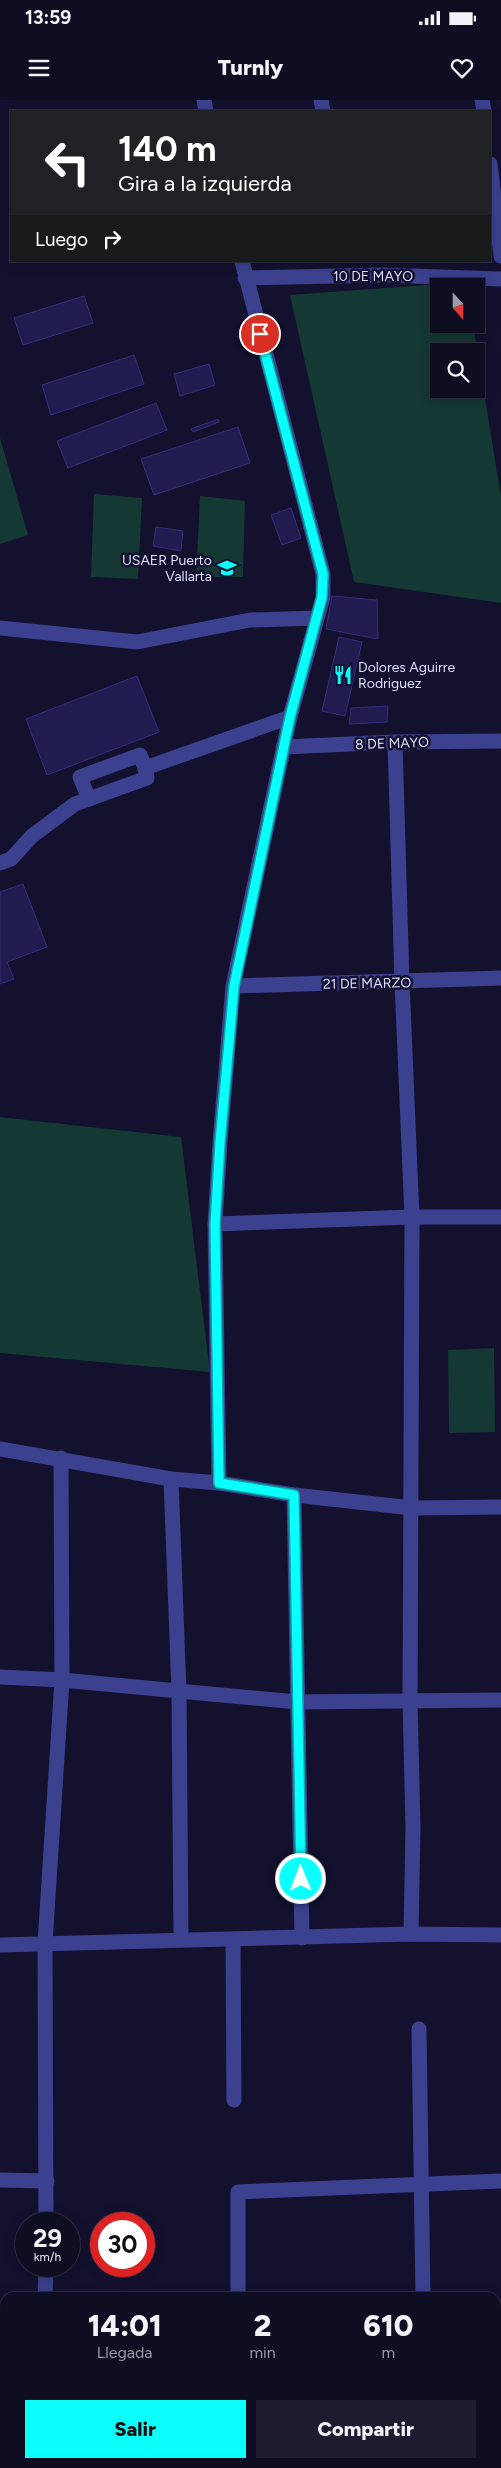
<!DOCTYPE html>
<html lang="es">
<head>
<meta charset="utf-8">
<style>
  :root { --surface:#0e0d22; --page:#1c1b2f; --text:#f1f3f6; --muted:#9b9ca5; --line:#2e2d40; --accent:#0afffc }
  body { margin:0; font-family:Figtree,sans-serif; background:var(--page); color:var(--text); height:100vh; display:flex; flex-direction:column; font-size:19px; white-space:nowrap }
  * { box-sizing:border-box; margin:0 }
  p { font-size:16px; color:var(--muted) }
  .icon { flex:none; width:28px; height:28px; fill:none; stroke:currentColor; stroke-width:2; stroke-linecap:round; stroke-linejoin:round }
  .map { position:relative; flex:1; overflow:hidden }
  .panel { position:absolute; left:0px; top:2192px; width:501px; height:176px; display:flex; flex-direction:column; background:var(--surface); border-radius:15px 15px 0 0; box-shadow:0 2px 12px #0003,0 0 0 1px var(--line) }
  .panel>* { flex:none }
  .top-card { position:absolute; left:10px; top:10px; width:481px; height:152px; border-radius:0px; box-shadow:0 2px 12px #0003,0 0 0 1px var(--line); background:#202124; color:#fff; overflow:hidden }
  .needle { width:32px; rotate:159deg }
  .controls { position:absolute; left:430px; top:178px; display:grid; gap:10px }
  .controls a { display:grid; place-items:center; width:55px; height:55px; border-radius:0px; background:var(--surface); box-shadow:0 2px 12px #0003,0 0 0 1px var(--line); font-size:25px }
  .speed { position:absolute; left:15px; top:2112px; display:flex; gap:10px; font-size:25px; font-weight:700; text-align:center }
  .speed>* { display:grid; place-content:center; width:65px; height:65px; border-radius:50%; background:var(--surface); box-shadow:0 2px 12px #0003,0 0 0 1px var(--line); line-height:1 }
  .speed small { font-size:12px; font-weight:400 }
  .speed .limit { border:8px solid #d22; background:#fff; color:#111 }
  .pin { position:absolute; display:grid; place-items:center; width:42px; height:42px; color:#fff; margin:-21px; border:2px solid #fff; border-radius:50%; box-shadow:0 1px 5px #0007 }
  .me { position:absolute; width:55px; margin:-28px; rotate:359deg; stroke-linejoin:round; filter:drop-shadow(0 0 4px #0008) }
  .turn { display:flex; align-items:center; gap:18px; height:105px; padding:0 25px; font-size:22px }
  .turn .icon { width:65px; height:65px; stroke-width:2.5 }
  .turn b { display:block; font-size:35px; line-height:42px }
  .then { display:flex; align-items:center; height:48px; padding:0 25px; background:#0003; gap:10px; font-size:19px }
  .eta { display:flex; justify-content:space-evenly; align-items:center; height:85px; text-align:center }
  .eta b { font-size:30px; font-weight:800; line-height:35px }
  .button { display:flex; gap:10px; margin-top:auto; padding:10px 25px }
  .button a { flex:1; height:58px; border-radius:0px; background:var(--accent); color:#111; font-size:20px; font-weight:800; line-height:58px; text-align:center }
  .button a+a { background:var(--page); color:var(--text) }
  .status { display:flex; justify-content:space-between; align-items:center; height:35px; padding:0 25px; background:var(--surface); direction:ltr }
  .status svg { height:14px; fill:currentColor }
  header { display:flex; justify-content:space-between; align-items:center; height:65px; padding:0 25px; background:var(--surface); font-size:22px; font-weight:800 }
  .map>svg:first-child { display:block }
  .green { fill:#143833; fill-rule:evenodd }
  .building { fill:#211c4f; stroke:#342d7c }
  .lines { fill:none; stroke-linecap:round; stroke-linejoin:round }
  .minor { stroke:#3b418e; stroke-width:15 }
  .route-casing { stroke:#06a6a4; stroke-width:12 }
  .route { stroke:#0afffc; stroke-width:9 }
  .labels { text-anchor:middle; stroke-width:5; stroke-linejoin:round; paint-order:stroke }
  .street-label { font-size:14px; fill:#dedeff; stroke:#13112e }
  .poi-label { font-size:14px; fill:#dedeff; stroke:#13112e; text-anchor:end }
</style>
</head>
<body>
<div class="status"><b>13:59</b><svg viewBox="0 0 49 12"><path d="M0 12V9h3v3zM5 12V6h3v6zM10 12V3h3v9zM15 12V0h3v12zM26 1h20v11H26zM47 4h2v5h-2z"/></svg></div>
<header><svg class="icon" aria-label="menu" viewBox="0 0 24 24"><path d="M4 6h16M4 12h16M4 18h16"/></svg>Turnly<svg class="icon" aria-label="heart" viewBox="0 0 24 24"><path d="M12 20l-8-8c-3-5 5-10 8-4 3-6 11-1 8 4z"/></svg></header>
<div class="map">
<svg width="501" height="2368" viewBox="0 0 501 2368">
  <rect width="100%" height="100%" fill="#13112e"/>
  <g class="green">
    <path d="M466,182L467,186H439V224H473L501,397V503L354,482L290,195ZM439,251H476V289H439Z"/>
    <polygon points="0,338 28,435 0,444"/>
    <polygon points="94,394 142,398 138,479 91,477"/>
    <polygon points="200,396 245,401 243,477 196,477"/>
    <polygon points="0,1017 181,1037 210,1272 0,1253"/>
    <polygon points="494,1248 495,1332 449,1333 448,1250"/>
  </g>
  <g class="building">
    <polygon points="84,196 93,223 23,245 14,218"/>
    <polygon points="134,255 144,284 51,315 42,285"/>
    <polygon points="209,264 215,285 180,296 174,274"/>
    <polygon points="156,303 167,330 68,368 57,341"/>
    <polygon points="218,319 219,322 193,332 191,329"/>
    <polygon points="238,327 250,363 154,395 141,359"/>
    <polygon points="291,408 301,438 282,445 271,415"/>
    <polygon points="156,427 183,431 181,451 153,446"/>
    <polygon points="332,496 377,500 378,539 326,529"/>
    <polygon points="339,537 362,542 345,616 322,611"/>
    <polygon points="137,576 159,632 47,675 26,619"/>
    <polygon points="388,606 387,622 349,624 351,608"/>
    <polygon points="23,784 47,847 7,862 14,879 0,884 0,792"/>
  </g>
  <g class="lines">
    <g class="minor">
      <polyline points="204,0 206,11"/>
      <polyline points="321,0 323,11"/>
      <polyline points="482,0 484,11"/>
      <polyline points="490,64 501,156"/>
      <polyline points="245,178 383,175 501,179"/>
      <polyline points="0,528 137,542 250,520 317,518"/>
      <polyline points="395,642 402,882 412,1117 410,1600 413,1728 411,1834"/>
      <polyline points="283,647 395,642 501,641"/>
      <polyline points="89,699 80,677 140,655 145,668"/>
      <polyline points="0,763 11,759 32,736 75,704 147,678 145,668 290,617"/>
      <polyline points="233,886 501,878"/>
      <polyline points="215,1124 412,1117 501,1117"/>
      <polyline points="0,1349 171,1379 219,1383 294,1395 412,1408 501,1407"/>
      <polyline points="171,1379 179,1592 181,1838"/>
      <polyline points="219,1383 215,1124 220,1042 233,886 290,617 323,497 323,474 242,161"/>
      <polyline points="294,1395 302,1838"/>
      <polyline points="0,1577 62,1580 297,1602 501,1600"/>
      <polyline points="233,1840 234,2000"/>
      <polyline points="0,1845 411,1834 501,1835"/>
      <polyline points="419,1929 423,2198"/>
      <polyline points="0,2080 47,2081"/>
      <polyline points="46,2124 45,1843 62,1580 61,1358"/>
      <polyline points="45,2198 46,2166"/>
      <polyline points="238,2198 238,2092 501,2081"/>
      <polyline points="496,2317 501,2316"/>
      <polyline points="0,2324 5,2324"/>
      <polyline points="46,2364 46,2368"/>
      <polyline points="240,2364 240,2368"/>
      <polyline points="426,2364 426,2368"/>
    </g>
  </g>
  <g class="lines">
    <g class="route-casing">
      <polyline id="route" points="260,234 323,474 322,497 290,617 234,886 220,1042 215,1124 219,1383 294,1395 301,1779"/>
    </g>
    <use href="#route" class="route"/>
  </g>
  <defs>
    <g id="school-bare" transform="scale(1.5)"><path d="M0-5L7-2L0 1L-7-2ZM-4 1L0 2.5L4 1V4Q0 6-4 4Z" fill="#0afffc" stroke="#13112e" stroke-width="2.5" paint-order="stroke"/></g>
    <g id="restaurant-bare" transform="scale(1.5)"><path d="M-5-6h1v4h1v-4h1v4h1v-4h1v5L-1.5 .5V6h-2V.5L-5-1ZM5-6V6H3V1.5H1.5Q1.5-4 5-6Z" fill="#0afffc" stroke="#13112e" stroke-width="2.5" paint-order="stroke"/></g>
  </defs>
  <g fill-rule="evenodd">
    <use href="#school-bare" x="227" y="468"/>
    <use href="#restaurant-bare" x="343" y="575"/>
  </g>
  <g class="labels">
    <g class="street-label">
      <text x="373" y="181">10 DE MAYO</text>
      <text transform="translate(392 643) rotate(-2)" y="5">8 DE MAYO</text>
      <text transform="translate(367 883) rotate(-1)" y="5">21 DE MARZO</text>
    </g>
    <g class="poi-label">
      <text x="212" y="465">USAER Puerto<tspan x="212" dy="16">Vallarta</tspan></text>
      <text x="358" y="572" text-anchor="start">Dolores Aguirre<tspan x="358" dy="16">Rodriguez</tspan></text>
    </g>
  </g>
</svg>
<div class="controls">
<a><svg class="needle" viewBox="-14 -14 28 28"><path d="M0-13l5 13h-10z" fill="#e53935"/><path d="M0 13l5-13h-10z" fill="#9b9ca5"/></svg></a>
<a><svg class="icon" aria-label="search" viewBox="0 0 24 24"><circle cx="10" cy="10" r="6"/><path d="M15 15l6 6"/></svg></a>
</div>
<div class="speed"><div>29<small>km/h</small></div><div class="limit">30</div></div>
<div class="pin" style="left:260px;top:234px;background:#d93025"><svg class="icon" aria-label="arrive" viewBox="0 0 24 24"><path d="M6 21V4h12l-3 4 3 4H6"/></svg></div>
<svg class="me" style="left:301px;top:1779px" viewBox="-20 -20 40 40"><circle r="17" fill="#0afffc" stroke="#fff" stroke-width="3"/><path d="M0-11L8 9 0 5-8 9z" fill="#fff"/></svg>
<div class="top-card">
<div class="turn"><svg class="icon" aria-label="left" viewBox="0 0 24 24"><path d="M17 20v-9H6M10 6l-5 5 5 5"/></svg><div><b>140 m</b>Gira a la izquierda</div></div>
<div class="then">Luego<svg class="icon" aria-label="right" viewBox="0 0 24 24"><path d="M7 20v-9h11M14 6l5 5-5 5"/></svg></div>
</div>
<section class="panel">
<div class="eta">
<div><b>14:01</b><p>Llegada</p></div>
<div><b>2</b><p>min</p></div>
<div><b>610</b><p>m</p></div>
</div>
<div class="button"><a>Salir</a><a>Compartir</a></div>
</section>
</div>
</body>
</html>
